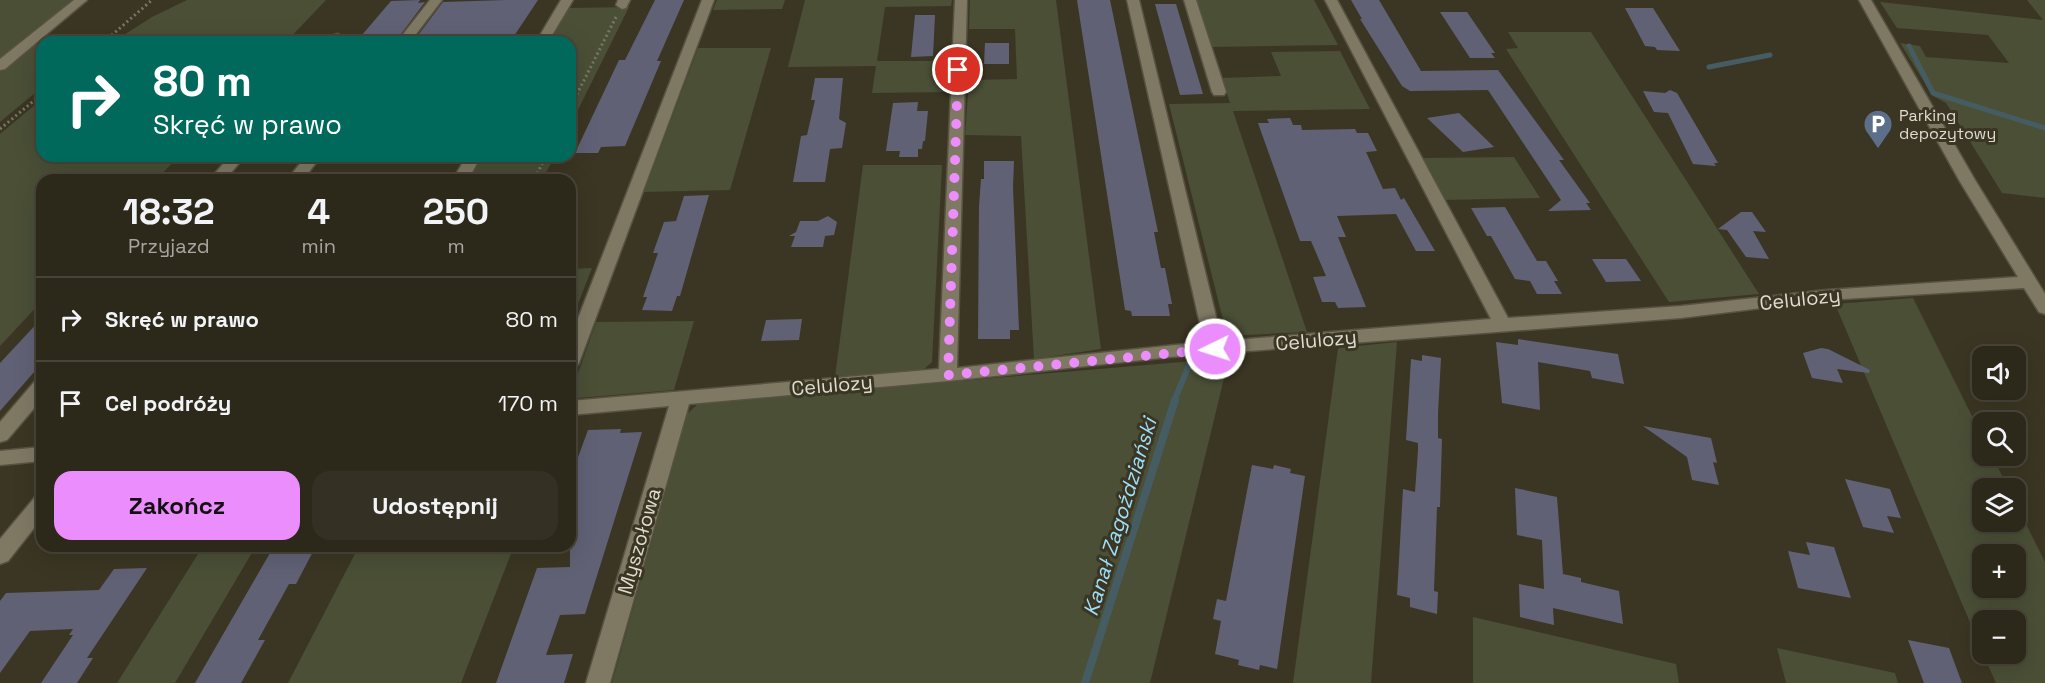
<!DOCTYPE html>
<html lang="pl">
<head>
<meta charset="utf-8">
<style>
  :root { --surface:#2c281a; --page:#343023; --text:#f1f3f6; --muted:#a6a6a2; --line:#484439; --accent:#eb8dfc }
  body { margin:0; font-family:"Space Grotesk",sans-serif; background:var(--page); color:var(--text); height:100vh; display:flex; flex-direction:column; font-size:22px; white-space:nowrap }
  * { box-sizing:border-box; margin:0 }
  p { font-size:20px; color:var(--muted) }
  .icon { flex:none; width:33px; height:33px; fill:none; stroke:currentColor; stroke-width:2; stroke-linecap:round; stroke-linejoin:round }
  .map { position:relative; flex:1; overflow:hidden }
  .sheet { position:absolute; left:36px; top:174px; width:540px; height:378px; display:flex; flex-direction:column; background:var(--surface); border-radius:18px; box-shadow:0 6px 24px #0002,0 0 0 2px var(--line) }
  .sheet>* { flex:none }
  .top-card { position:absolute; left:36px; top:36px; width:540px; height:126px; border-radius:18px; box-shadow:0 6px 24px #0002,0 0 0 2px var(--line); background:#00695c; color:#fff; overflow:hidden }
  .controls { position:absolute; left:1972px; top:346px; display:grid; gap:12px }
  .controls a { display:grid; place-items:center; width:54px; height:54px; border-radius:12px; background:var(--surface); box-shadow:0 6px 24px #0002,0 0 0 2px var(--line); font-size:30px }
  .pin { position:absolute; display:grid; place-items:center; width:51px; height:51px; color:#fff; margin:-26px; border:3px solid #fff; border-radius:50%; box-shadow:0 2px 6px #0007 }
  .me { position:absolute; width:66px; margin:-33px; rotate:266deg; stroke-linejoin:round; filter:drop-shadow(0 0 4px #0008) }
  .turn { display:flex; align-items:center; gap:21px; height:126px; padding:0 18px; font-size:27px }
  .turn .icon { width:78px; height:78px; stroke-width:2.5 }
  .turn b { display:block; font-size:42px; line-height:51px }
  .eta { display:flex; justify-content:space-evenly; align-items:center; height:102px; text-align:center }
  .eta b { font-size:36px; font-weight:600; line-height:42px }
  .cta { display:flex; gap:12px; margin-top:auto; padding:12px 18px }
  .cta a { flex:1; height:69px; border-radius:18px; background:var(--accent); color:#111; font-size:24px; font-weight:600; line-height:69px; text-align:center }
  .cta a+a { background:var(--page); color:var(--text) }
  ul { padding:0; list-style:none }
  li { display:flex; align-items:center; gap:18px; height:84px; padding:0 18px; border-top:2px solid var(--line) }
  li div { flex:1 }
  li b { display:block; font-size:22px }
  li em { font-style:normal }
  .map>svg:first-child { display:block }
  .green { fill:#4a4f36; fill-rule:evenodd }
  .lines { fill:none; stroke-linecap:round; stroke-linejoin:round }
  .stream-far2 { stroke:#455d62; stroke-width:5 }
  .stream-far1 { stroke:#455d62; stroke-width:6 }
  .stream { stroke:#455d62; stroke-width:8 }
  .building { fill:#606175 }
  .minor-casing { stroke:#575242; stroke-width:3 }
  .path-far1 { stroke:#7a7666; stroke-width:3; stroke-dasharray:2 3; stroke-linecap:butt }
  .path { stroke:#7a7666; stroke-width:4; stroke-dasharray:3 4.5; stroke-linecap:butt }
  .minor { fill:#7f7964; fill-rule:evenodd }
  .route { stroke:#eb8dfc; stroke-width:10; stroke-dasharray:0 18 }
  .labels { text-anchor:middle; stroke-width:6; stroke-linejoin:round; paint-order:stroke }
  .far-poi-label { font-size:16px; fill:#dfdcd1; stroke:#3b3623; text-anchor:start }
  .street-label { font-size:20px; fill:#dfdcd1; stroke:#3b3623 }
  .water-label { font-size:21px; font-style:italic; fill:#9edffa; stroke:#3b3623 }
</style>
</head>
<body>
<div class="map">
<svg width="2045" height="683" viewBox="0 0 2045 683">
  <rect width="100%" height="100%" fill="#3b3623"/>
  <g class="green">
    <polygon points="0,0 86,0 37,37 104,35 96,42 42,42 42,87 0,122"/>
    <polygon points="187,0 326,0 286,42 113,42 152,17"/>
    <polygon points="717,0 785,0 782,9 713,10"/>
    <polygon points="805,0 952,0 951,6 885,7 877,61 949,61 947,92 872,93 876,66 788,67"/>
    <polygon points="970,0 1056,0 1101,349 1034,359 1021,136 965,135 969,80 1017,79 1015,29 969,29"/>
    <polygon points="1196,0 1314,0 1338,45 1212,47"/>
    <polygon points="2027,0 2045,0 2045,198 2002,193 1946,103 1933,96 1900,43 1920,46 1926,57 2009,63 1988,35 1897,28 1880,2 2043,20"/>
    <polygon points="629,7 570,126 570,42 548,42 568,8"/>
    <polygon points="1508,32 1591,32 1759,294 1669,302 1506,49 1518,48"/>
    <polygon points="698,48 771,48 730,190 644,192"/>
    <polygon points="1340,51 1370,109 1233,111 1307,332 1227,336 1169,104 1230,103 1222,78 1281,76 1271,52"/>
    <polygon points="42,99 42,156 179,156 156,180 42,180 42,301 0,346 0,134"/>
    <polygon points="482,156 555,156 542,180 468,180"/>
    <polygon points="1514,157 1540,198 1444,200 1422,158"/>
    <polygon points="863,165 942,165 932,362 920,373 835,377"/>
    <polygon points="592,268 570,324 570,269"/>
    <path d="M1913,298L1983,438V456H1992L2009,489H1983V522H2016V504L2045,562V683H1996L1983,654H2016V621H1983V653L1835,304ZM1983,555H2016V588H1983Z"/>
    <polygon points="694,321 674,390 578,398 570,396 596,322"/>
    <polygon points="1397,342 1371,683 1293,683 1338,348"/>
    <polygon points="1229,358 1150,683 612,683 687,414 699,403"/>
    <polygon points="203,546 256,546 175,683 117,683"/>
    <polygon points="359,546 514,546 461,683 288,683"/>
    <polygon points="1473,617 1676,664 1679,683 1473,683"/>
    <polygon points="1777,648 1895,673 1898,683 1786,683"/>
  </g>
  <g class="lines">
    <g class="stream-far2">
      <polyline points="1909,46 1933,93 2045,128"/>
      <polyline points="1709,67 1770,55"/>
    </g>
    <polyline class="stream-far1" points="1174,401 1190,363"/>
    <polyline class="stream" points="1085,683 1175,400"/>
  </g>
  <g class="building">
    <polygon points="420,0 418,3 425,2 395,42 356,42 391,1"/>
    <polygon points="506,0 538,0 510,42 413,42 443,2"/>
    <polygon points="655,0 684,0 657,61 661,61 625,146 601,147 598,153 575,153 619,60 625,60"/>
    <polygon points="1077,0 1110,0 1158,232 1154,232 1161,268 1165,268 1172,304 1168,304 1170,316 1132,316 1131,311 1125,310"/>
    <polygon points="1351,0 1379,0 1421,71 1498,70 1564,160 1559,160 1590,203 1586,203 1591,210 1548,211 1561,200 1488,90 1410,91 1402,86 1360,19 1362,19"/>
    <polygon points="1155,4 1176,4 1203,94 1180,95"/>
    <polygon points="1625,8 1653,8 1680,51 1657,50 1655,47 1645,46"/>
    <polygon points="1440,12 1467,12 1495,53 1491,53 1495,58 1470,58"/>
    <polygon points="915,15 935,15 933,56 911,57"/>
    <polygon points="985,43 1009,43 1009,64 984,64"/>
    <polygon points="815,78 843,78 839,119 846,123 842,148 830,149 825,182 793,182 801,136 807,135 815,100 811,100"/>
    <polygon points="1670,90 1677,93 1718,163 1714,163 1716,166 1693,164 1668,113 1654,112 1643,91 1665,93"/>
    <polygon points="918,102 917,111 928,111 925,141 923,141 922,149 918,149 918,157 899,157 900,151 886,151 893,103"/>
    <polygon points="1459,113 1494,147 1463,152 1427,118"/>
    <polygon points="1290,118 1293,125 1301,125 1302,130 1355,129 1357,133 1368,133 1377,151 1366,152 1383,189 1395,188 1401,200 1404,198 1435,251 1416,251 1396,214 1337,216 1346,237 1338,237 1366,307 1338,308 1335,302 1322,302 1313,277 1326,276 1311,241 1300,241 1258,123 1269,123 1267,119"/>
    <polygon points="984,161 1014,161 1013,187 1019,330 1010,330 1010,339 978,339 979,206 981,179 984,179"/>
    <polygon points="709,195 680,296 677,296 672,311 642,310 647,297 643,297 658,253 653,253 664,222 676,221 684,196"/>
    <polygon points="1505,207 1537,261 1546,261 1558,281 1554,281 1562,294 1537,294 1530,281 1515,279 1491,236 1487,236 1471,208"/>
    <polygon points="1741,212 1752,212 1766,232 1753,231 1769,259 1746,257 1727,230 1718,229"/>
    <polygon points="828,216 837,222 834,235 825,236 823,247 791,247 795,236 789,236 796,232 800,221 818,221"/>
    <polygon points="1592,259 1626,259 1641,281 1606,282"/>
    <polygon points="42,318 42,363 0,411 0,363"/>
    <polygon points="802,319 799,340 761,341 766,320"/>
    <polygon points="1518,339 1618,354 1624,384 1592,378 1590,371 1538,362 1540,410 1502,403 1496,342 1518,345"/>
    <polygon points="1821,348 1828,349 1870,370 1869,373 1837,369 1843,383 1812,378 1803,353"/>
    <polygon points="1422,355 1441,358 1438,413 1438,438 1442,439 1440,507 1437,507 1434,591 1438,592 1437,614 1410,607 1410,598 1397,595 1403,489 1415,492 1418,450 1418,443 1406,440 1411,359 1422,361"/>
    <polygon points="1643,426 1711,438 1717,463 1713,462 1719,485 1692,480 1687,457"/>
    <polygon points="621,429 620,433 642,432 585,614 560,615 546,655 573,654 564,683 496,683 537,568 570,567 570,479 588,430"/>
    <polygon points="1252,465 1273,469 1274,465 1291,469 1290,473 1305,476 1277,669 1260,665 1259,670 1238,665 1239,660 1215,654 1221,621 1213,619 1217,599 1226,601"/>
    <polygon points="1845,479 1890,489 1901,518 1887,516 1894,533 1863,527"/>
    <polygon points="1515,488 1557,497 1563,574 1581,578 1581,582 1619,591 1623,624 1553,608 1554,625 1520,617 1519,584 1544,589 1542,540 1517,535"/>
    <polygon points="1806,542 1834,547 1851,598 1798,588 1788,551 1810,555"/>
    <polygon points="274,546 316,546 296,584 289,584 258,640 265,640 241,683 195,683"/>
    <polygon points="147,568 87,658 93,658 77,683 41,683 73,635 69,635 73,629 30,631 0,673 0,601 6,593 99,590 114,569"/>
    <polygon points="1908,640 1949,648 1962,683 1924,683"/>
  </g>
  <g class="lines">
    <g class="minor-casing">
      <g id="minor">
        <polygon points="74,0 87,0 5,69 0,70 0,59"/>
        <polygon points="430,0 442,0 410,42 397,42"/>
        <polygon points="561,0 573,0 548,42 536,42"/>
        <polygon points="618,0 630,0 626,8 622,9 616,5"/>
        <polygon points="702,0 714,0 579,363 576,367 570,369 570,339"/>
        <polygon points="955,0 967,0 957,368 1204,342 1127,0 1139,0 1222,341 1491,319 1325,0 1337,0 1508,318 1681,306 1827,290 2018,277 1959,180 1859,0 1871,0 1975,180 2045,294 2045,314 2039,312 2024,288 1827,300 1681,318 1170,357 948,381 689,404 610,683 586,683 669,406 570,415 570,401 939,369"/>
        <polygon points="1184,0 1196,0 1226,92 1224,95 1214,95 1212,92"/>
        <polygon points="338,34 344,38 341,42 329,42 334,35"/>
        <polygon points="230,156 245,156 225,180 209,180"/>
        <polygon points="306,156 321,156 303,180 287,180"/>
        <polygon points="467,156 481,156 468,180 452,180"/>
        <polygon points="42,379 42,399 7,440 0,442 0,422 35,381"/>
        <polygon points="42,447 42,461 0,465 0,451"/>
        <polygon points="42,495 42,518 8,561 0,564 0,539 35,497"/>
      </g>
    </g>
    <g class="path-far1">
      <polyline points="104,42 152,0"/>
      <polyline points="570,108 616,17"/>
      <polyline points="0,129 42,94"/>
      <polyline points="535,178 546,156"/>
    </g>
    <polyline class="path" points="534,180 536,176"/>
    <use href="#minor" class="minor"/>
  </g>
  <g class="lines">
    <polyline class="route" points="958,70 948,375 1215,349"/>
  </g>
  <defs>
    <g id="parking-pin" transform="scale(1.5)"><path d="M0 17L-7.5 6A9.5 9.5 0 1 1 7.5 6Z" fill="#5c6f8a" stroke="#3b3623"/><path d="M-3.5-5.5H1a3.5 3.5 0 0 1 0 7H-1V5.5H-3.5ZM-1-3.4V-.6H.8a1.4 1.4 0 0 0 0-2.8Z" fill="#fff"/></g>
  </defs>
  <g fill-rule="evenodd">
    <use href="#parking-pin" x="1878" y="124"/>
  </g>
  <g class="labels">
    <g class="far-poi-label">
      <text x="1899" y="121">Parking<tspan x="1899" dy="18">depozytowy</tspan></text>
    </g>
    <g class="street-label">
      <text transform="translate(1800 299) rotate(-6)" y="7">Celulozy</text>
      <text transform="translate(1316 340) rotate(-5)" y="7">Celulozy</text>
      <text transform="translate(832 385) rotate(-5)" y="7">Celulozy</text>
      <text transform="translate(639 541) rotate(-74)" y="7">Myszołowa</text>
    </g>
    <g class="water-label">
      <text transform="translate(1120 517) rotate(-73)" y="7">Kanał Zagoździański</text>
    </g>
  </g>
</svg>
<div class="controls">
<a><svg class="icon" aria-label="sound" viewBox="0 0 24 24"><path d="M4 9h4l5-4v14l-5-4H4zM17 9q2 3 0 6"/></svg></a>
<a><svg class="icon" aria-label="search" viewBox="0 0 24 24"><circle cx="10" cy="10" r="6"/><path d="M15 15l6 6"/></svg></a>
<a><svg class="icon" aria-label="layers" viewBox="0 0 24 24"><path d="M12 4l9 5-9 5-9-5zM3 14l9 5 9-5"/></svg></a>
<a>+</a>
<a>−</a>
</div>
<div class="pin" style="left:958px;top:70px;background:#d93025"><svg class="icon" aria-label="arrive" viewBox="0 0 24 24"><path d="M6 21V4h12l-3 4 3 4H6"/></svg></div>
<svg class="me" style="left:1215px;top:349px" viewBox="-20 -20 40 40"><circle r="17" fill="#eb8dfc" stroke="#fff" stroke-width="3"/><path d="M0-11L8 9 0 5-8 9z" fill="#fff"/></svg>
<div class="top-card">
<div class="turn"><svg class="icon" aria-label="right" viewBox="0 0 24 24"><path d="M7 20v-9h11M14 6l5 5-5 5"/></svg><div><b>80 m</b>Skręć w prawo</div></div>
</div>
<section class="sheet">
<div class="eta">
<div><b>18:32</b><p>Przyjazd</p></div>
<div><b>4</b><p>min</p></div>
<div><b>250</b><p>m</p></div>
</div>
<ul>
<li><svg class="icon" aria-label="right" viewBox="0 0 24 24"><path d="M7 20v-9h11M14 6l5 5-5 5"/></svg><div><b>Skręć w prawo</b></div><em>80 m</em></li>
<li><svg class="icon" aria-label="arrive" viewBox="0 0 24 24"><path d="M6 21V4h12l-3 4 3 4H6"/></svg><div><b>Cel podróży</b></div><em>170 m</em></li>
</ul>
<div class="cta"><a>Zakończ</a><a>Udostępnij</a></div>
</section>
</div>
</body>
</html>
